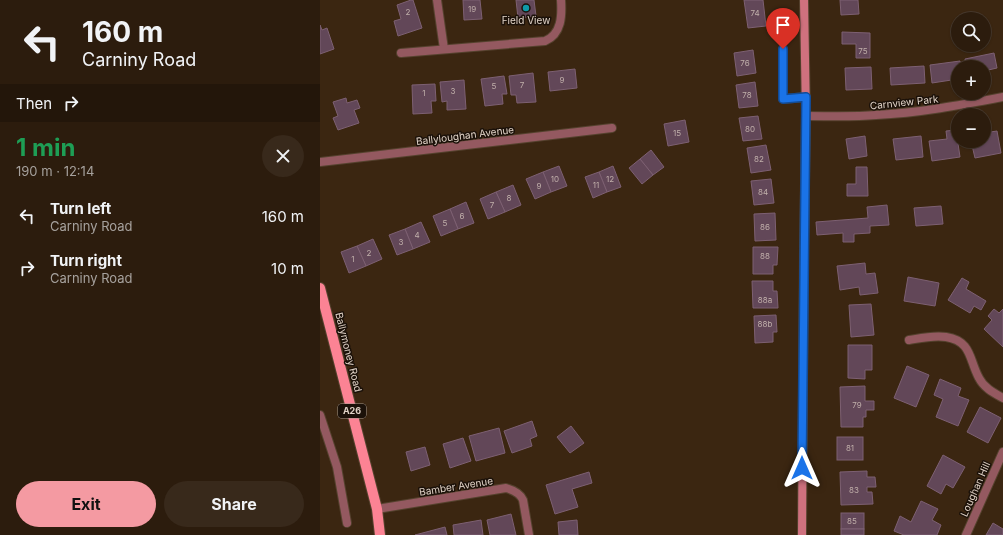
<!DOCTYPE html>
<html lang="en">
<head>
<meta charset="utf-8">
<style>
  :root { --surface:#2c1c0d; --page:#38291b; --text:#f1f3f6; --muted:#a6a19d; --line:#483a2e; --accent:#f49aa2 }
  body { margin:0; font-family:Inter,sans-serif; background:var(--page); color:var(--text); height:100vh; display:flex; flex-direction:column; font-size:15px; white-space:nowrap }
  * { box-sizing:border-box; margin:0 }
  p { font-size:13px; color:var(--muted) }
  .icon { flex:none; width:22px; height:22px; fill:none; stroke:currentColor; stroke-width:2; stroke-linecap:round; stroke-linejoin:round }
  .map { position:relative; flex:1; overflow:hidden }
  .details { display:flex; flex-direction:column; background:var(--surface); width:320px }
  .details>* { flex:none }
  .guide { background:#2c1c0d; color:var(--text); overflow:hidden }
  .buttons { position:absolute; left:631px; top:12px; display:grid; gap:8px }
  .buttons a { display:grid; place-items:center; width:40px; height:40px; border-radius:50%; background:var(--surface); box-shadow:0 1px 3px #0004,0 0 0 1px var(--line); font-size:20px }
  .pin { position:absolute; display:grid; place-items:center; width:34px; height:34px; color:#fff; margin:-41px -17px; border-radius:50% 50% 50% 0; rotate:-45deg; box-shadow:0 0 4px #0007 }
  .pin .icon { rotate:45deg }
  .me { position:absolute; width:44px; margin:-22px; rotate:0deg; stroke-linejoin:round; filter:drop-shadow(0 0 3px #0008) }
  .turn { display:flex; align-items:center; gap:14px; height:84px; padding:0 16px; font-size:18px }
  .turn .icon { width:52px; height:52px; stroke-width:2.5 }
  .turn b { display:block; font-size:28px; line-height:34px }
  .then { display:flex; align-items:center; height:38px; padding:0 16px; background:#0003; gap:8px; font-size:15px }
  .round { display:grid; place-items:center; flex:none; width:42px; height:42px; border-radius:21px; background:var(--page) }
  .overview { display:flex; align-items:center; justify-content:space-between; height:68px; padding:0 16px }
  h1 { font-size:24px; font-weight:700; line-height:30px; color:#1e9e55 }
  .cta { display:flex; gap:8px; margin-top:auto; padding:8px 16px }
  .cta a { flex:1; height:46px; border-radius:24px; background:var(--accent); color:#111; font-size:16px; font-weight:700; line-height:46px; text-align:center }
  .cta a+a { background:var(--page); color:var(--text) }
  ul { padding:0; list-style:none }
  li { display:flex; align-items:center; gap:12px; height:52px; padding:0 16px }
  li div { flex:1 }
  li b { display:block; font-size:15px }
  li em { font-style:normal }
  main { display:flex; flex:1; min-height:0 }
  .map>svg:first-child { display:block }
  .building { fill:#624758; stroke:#7d6072 }
  .lines { fill:none; stroke-linecap:round; stroke-linejoin:round }
  .street-casing { stroke:#55422e; stroke-width:10 }
  .secondary-casing { stroke:#55422e; stroke-width:10 }
  .primary-casing { stroke:#55422e; stroke-width:12 }
  .street { stroke:#945960; stroke-width:8 }
  .secondary { stroke:#cf717e; stroke-width:8 }
  .primary { stroke:#fc8394; stroke-width:10 }
  .route-casing { stroke:#114b97; stroke-width:10 }
  .route { stroke:#1a73e8; stroke-width:7 }
  .culture-dot { fill:#0f9aa8; stroke:#1b1109; stroke-width:1.5 }
  .labels { text-anchor:middle; stroke-width:3; stroke-linejoin:round; paint-order:stroke }
  .number-label { font-size:8px; fill:#c0afaa }
  .shield { fill:#1b1109; stroke:#a5988d; stroke-width:1 }
  .shield-label { font-size:9px; font-weight:bold; fill:#e0d2c6 }
  .poi-label { font-size:10px; fill:#e0d2c6; stroke:#1b1109 }
  .street-label { font-size:10px; fill:#e0d2c6; stroke:#1b1109 }
</style>
</head>
<body>
<main>
<section class="details">
<div class="guide">
<div class="turn"><svg class="icon" aria-label="left" viewBox="0 0 24 24"><path d="M17 20v-9H6M10 6l-5 5 5 5"/></svg><div><b>160 m</b>Carniny Road</div></div>
<div class="then">Then<svg class="icon" aria-label="right" viewBox="0 0 24 24"><path d="M7 20v-9h11M14 6l5 5-5 5"/></svg></div>
</div>
<div class="overview"><div><h1>1 min</h1><p>190 m · 12:14</p></div><a class="round"><svg class="icon" aria-label="close" viewBox="0 0 24 24"><path d="M6 6l12 12M18 6L6 18"/></svg></a></div>
<ul>
<li><svg class="icon" aria-label="left" viewBox="0 0 24 24"><path d="M17 20v-9H6M10 6l-5 5 5 5"/></svg><div><b>Turn left</b><p>Carniny Road</p></div><em>160 m</em></li>
<li><svg class="icon" aria-label="right" viewBox="0 0 24 24"><path d="M7 20v-9h11M14 6l5 5-5 5"/></svg><div><b>Turn right</b><p>Carniny Road</p></div><em>10 m</em></li>
</ul>
<div class="cta"><a>Exit</a><a>Share</a></div>
</section>
<div class="map">
<svg width="683" height="535" viewBox="0 0 683 535">
  <rect width="100%" height="100%" fill="#3b2611"/>
  <g class="building">
    <polygon points="91,0 93,0 102,28 78,36 74,21 81,19 77,5"/>
    <polygon points="143,0 160,0 162,19 144,20"/>
    <polygon points="196,0 214,0 216,16 198,18"/>
    <polygon points="424,0 443,0 446,26 428,28"/>
    <polygon points="520,0 538,0 539,14 521,15"/>
    <polygon points="0,25 2,30 7,28 14,49 0,54"/>
    <polygon points="522,32 550,33 550,58 536,58 536,44 522,44"/>
    <polygon points="433,50 436,73 417,76 414,53"/>
    <polygon points="674,53 677,68 664,71 664,67 646,67 645,59"/>
    <polygon points="640,61 641,67 638,67 638,79 612,83 610,65"/>
    <polygon points="604,66 605,83 571,85 570,68"/>
    <polygon points="551,67 552,89 526,90 525,68"/>
    <polygon points="255,69 257,88 230,91 228,72"/>
    <polygon points="213,73 216,102 197,103 196,95 191,95 189,76"/>
    <polygon points="184,76 187,94 182,94 183,104 165,106 161,79"/>
    <polygon points="144,80 146,109 127,110 127,101 122,102 120,82"/>
    <polygon points="435,82 438,106 419,108 416,85"/>
    <polygon points="115,84 116,101 111,101 112,113 93,114 92,85"/>
    <polygon points="26,98 27,103 37,100 40,108 34,110 39,123 18,130 13,118 18,116 13,102"/>
    <polygon points="438,116 442,139 423,141 419,118"/>
    <polygon points="365,120 369,142 348,146 344,124"/>
    <polygon points="636,130 640,157 612,161 609,141 627,139 626,131"/>
    <polygon points="677,131 681,153 655,158 651,141 664,141 664,133"/>
    <polygon points="545,136 547,156 529,159 526,139"/>
    <polygon points="601,136 603,157 576,160 573,139"/>
    <polygon points="446,145 451,170 431,173 427,148"/>
    <polygon points="331,150 344,167 333,175 320,159"/>
    <polygon points="320,159 333,175 322,184 309,168"/>
    <polygon points="239,166 247,186 231,192 223,172"/>
    <polygon points="293,166 301,187 287,192 279,172"/>
    <polygon points="536,167 547,167 548,196 527,196 527,184 536,184"/>
    <polygon points="223,172 231,192 215,199 206,179"/>
    <polygon points="279,172 287,192 273,198 265,177"/>
    <polygon points="451,179 454,203 434,205 431,181"/>
    <polygon points="193,185 201,205 185,212 176,192"/>
    <polygon points="176,192 185,212 168,219 160,199"/>
    <polygon points="146,202 154,223 138,229 130,209"/>
    <polygon points="567,205 569,225 550,226 550,233 534,234 534,242 523,242 523,233 497,235 496,222 548,218 547,207"/>
    <polygon points="621,206 623,224 596,226 594,208"/>
    <polygon points="130,209 138,229 121,236 113,216"/>
    <polygon points="455,213 456,240 435,241 434,214"/>
    <polygon points="101,222 110,242 93,249 85,229"/>
    <polygon points="85,229 93,249 77,255 69,235"/>
    <polygon points="53,239 62,259 46,266 37,246"/>
    <polygon points="37,246 46,266 29,273 21,252"/>
    <polygon points="433,247 458,247 457,265 453,265 453,274 433,274"/>
    <polygon points="545,263 546,274 555,273 558,293 540,295 539,287 520,290 517,266"/>
    <polygon points="588,277 619,283 615,306 584,301"/>
    <polygon points="642,278 649,282 646,289 666,301 661,310 654,306 650,313 628,300"/>
    <polygon points="432,281 453,281 453,291 457,291 458,308 433,308"/>
    <polygon points="551,304 554,335 531,337 529,305"/>
    <polygon points="674,309 679,313 683,309 683,347 664,329 672,320 668,316"/>
    <polygon points="456,315 457,332 453,332 453,342 435,343 434,316"/>
    <polygon points="528,345 552,345 552,370 545,370 545,379 528,378"/>
    <polygon points="587,366 609,375 596,407 574,398"/>
    <polygon points="620,379 641,388 638,396 649,400 638,426 616,417 623,399 614,395"/>
    <polygon points="545,386 545,401 554,401 554,410 546,410 546,417 543,417 543,427 521,427 520,387"/>
    <polygon points="660,407 681,418 668,443 647,432"/>
    <polygon points="212,421 217,436 210,439 212,446 192,453 184,431"/>
    <polygon points="251,426 264,443 250,453 237,437"/>
    <polygon points="179,428 185,453 156,461 149,436"/>
    <rect x="517" y="437" width="26" height="23"/>
    <polygon points="143,438 151,461 130,468 123,444"/>
    <polygon points="105,447 110,465 91,471 86,452"/>
    <polygon points="623,455 645,467 633,488 626,484 621,494 607,486"/>
    <polygon points="547,471 547,477 555,477 556,487 547,487 547,492 552,492 553,504 521,505 520,472"/>
    <polygon points="269,472 272,483 252,489 258,507 235,514 226,485"/>
    <polygon points="601,501 618,509 612,520 621,525 617,535 584,535 574,531 580,516 591,522"/>
    <rect x="521" y="513" width="23" height="16"/>
    <polygon points="191,514 196,535 170,535 167,520"/>
    <polygon points="161,520 163,535 134,535 133,525"/>
    <polygon points="257,520 258,535 239,535 238,522"/>
    <polygon points="673,523 683,529 683,535 666,535"/>
    <polygon points="125,527 127,535 95,535"/>
    <rect x="521" y="529" width="23" height="6"/>
  </g>
  <g class="lines">
    <g class="street-casing">
      <g id="street">
        <polyline points="117,0 124,49"/>
        <polyline points="463,49 463,99 486,97"/>
        <path d="M81,53L225,41C242,34 242,15 241,0"/>
        <path d="M486,116C510,116 533,117 556,115C599,113 641,105 683,97"/>
        <polyline points="0,162 292,128"/>
        <path d="M589,340C601,338 614,335 626,337C652,341 649,360 659,378C664,388 674,393 683,398"/>
        <polyline points="0,415 17,467 27,523"/>
        <path d="M57,509L186,488C193,490 200,493 203,500L209,535"/>
        <polyline points="646,535 683,452"/>
      </g>
    </g>
    <g class="secondary-casing">
      <polyline id="secondary" points="482,535 484,248 486,116 484,0"/>
    </g>
    <g class="primary-casing">
      <polyline id="primary" points="0,288 57,509 60,535"/>
    </g>
    <use href="#street" class="street"/>
    <use href="#secondary" class="secondary"/>
    <use href="#primary" class="primary"/>
  </g>
  <g class="lines">
    <g class="route-casing">
      <polyline id="route" points="463,49 463,99 486,97 482,468"/>
    </g>
    <use href="#route" class="route"/>
  </g>
  <circle class="culture-dot" cx="206" cy="8" r="4"/>
  <g class="labels">
    <g class="number-label">
      <text x="152" y="12">19</text>
      <text x="88" y="15">2</text>
      <text x="435" y="16">74</text>
      <text x="543" y="54">75</text>
      <text x="425" y="66">76</text>
      <text x="242" y="83">9</text>
      <text x="202" y="88">7</text>
      <text x="174" y="89">5</text>
      <text x="133" y="94">3</text>
      <text x="104" y="96">1</text>
      <text x="427" y="98">78</text>
      <text x="430" y="132">80</text>
      <text x="357" y="136">15</text>
      <text x="439" y="162">82</text>
      <text x="235" y="182">10</text>
      <text x="290" y="182">12</text>
      <text x="276" y="188">11</text>
      <text x="219" y="189">9</text>
      <text x="443" y="195">84</text>
      <text x="189" y="201">8</text>
      <text x="172" y="208">7</text>
      <text x="142" y="219">6</text>
      <text x="125" y="226">5</text>
      <text x="445" y="230">86</text>
      <text x="97" y="238">4</text>
      <text x="81" y="245">3</text>
      <text x="49" y="256">2</text>
      <text x="445" y="259">88</text>
      <text x="33" y="262">1</text>
      <text x="445" y="303">88a</text>
      <text x="445" y="327">88b</text>
      <text x="537" y="408">79</text>
      <text x="530" y="451">81</text>
      <text x="534" y="493">83</text>
      <text x="532" y="524">85</text>
    </g>
    <rect class="shield" x="18" y="404" width="28" height="14" rx="3"/>
    <g class="shield-label">
      <text x="32" y="414">A26</text>
    </g>
    <g class="poi-label">
      <text x="206" y="24">Field View</text>
    </g>
    <g class="street-label">
      <text transform="translate(584 102) rotate(-6)" y="4">Carnview Park</text>
      <text transform="translate(145 135) rotate(-7)" y="4">Ballyloughan Avenue</text>
      <text transform="translate(29 352) rotate(76)" y="4">Ballymoney Road</text>
      <text transform="translate(136 486) rotate(-9)" y="4">Bamber Avenue</text>
      <text transform="translate(655 489) rotate(-66)" y="4">Loughan Hill</text>
    </g>
  </g>
</svg>
<div class="buttons">
<a><svg class="icon" aria-label="search" viewBox="0 0 24 24"><circle cx="10" cy="10" r="6"/><path d="M15 15l6 6"/></svg></a>
<a>+</a>
<a>−</a>
</div>
<div class="pin" style="left:463px;top:49px;background:#d93025"><svg class="icon" aria-label="arrive" viewBox="0 0 24 24"><path d="M6 21V4h12l-3 4 3 4H6"/></svg></div>
<svg class="me" style="left:482px;top:468px" viewBox="-20 -20 40 40"><path d="M0-17L14 15 0 8-14 15z" fill="#1a73e8" stroke="#fff" stroke-width="4"/></svg>
</div>
</main>
</body>
</html>
